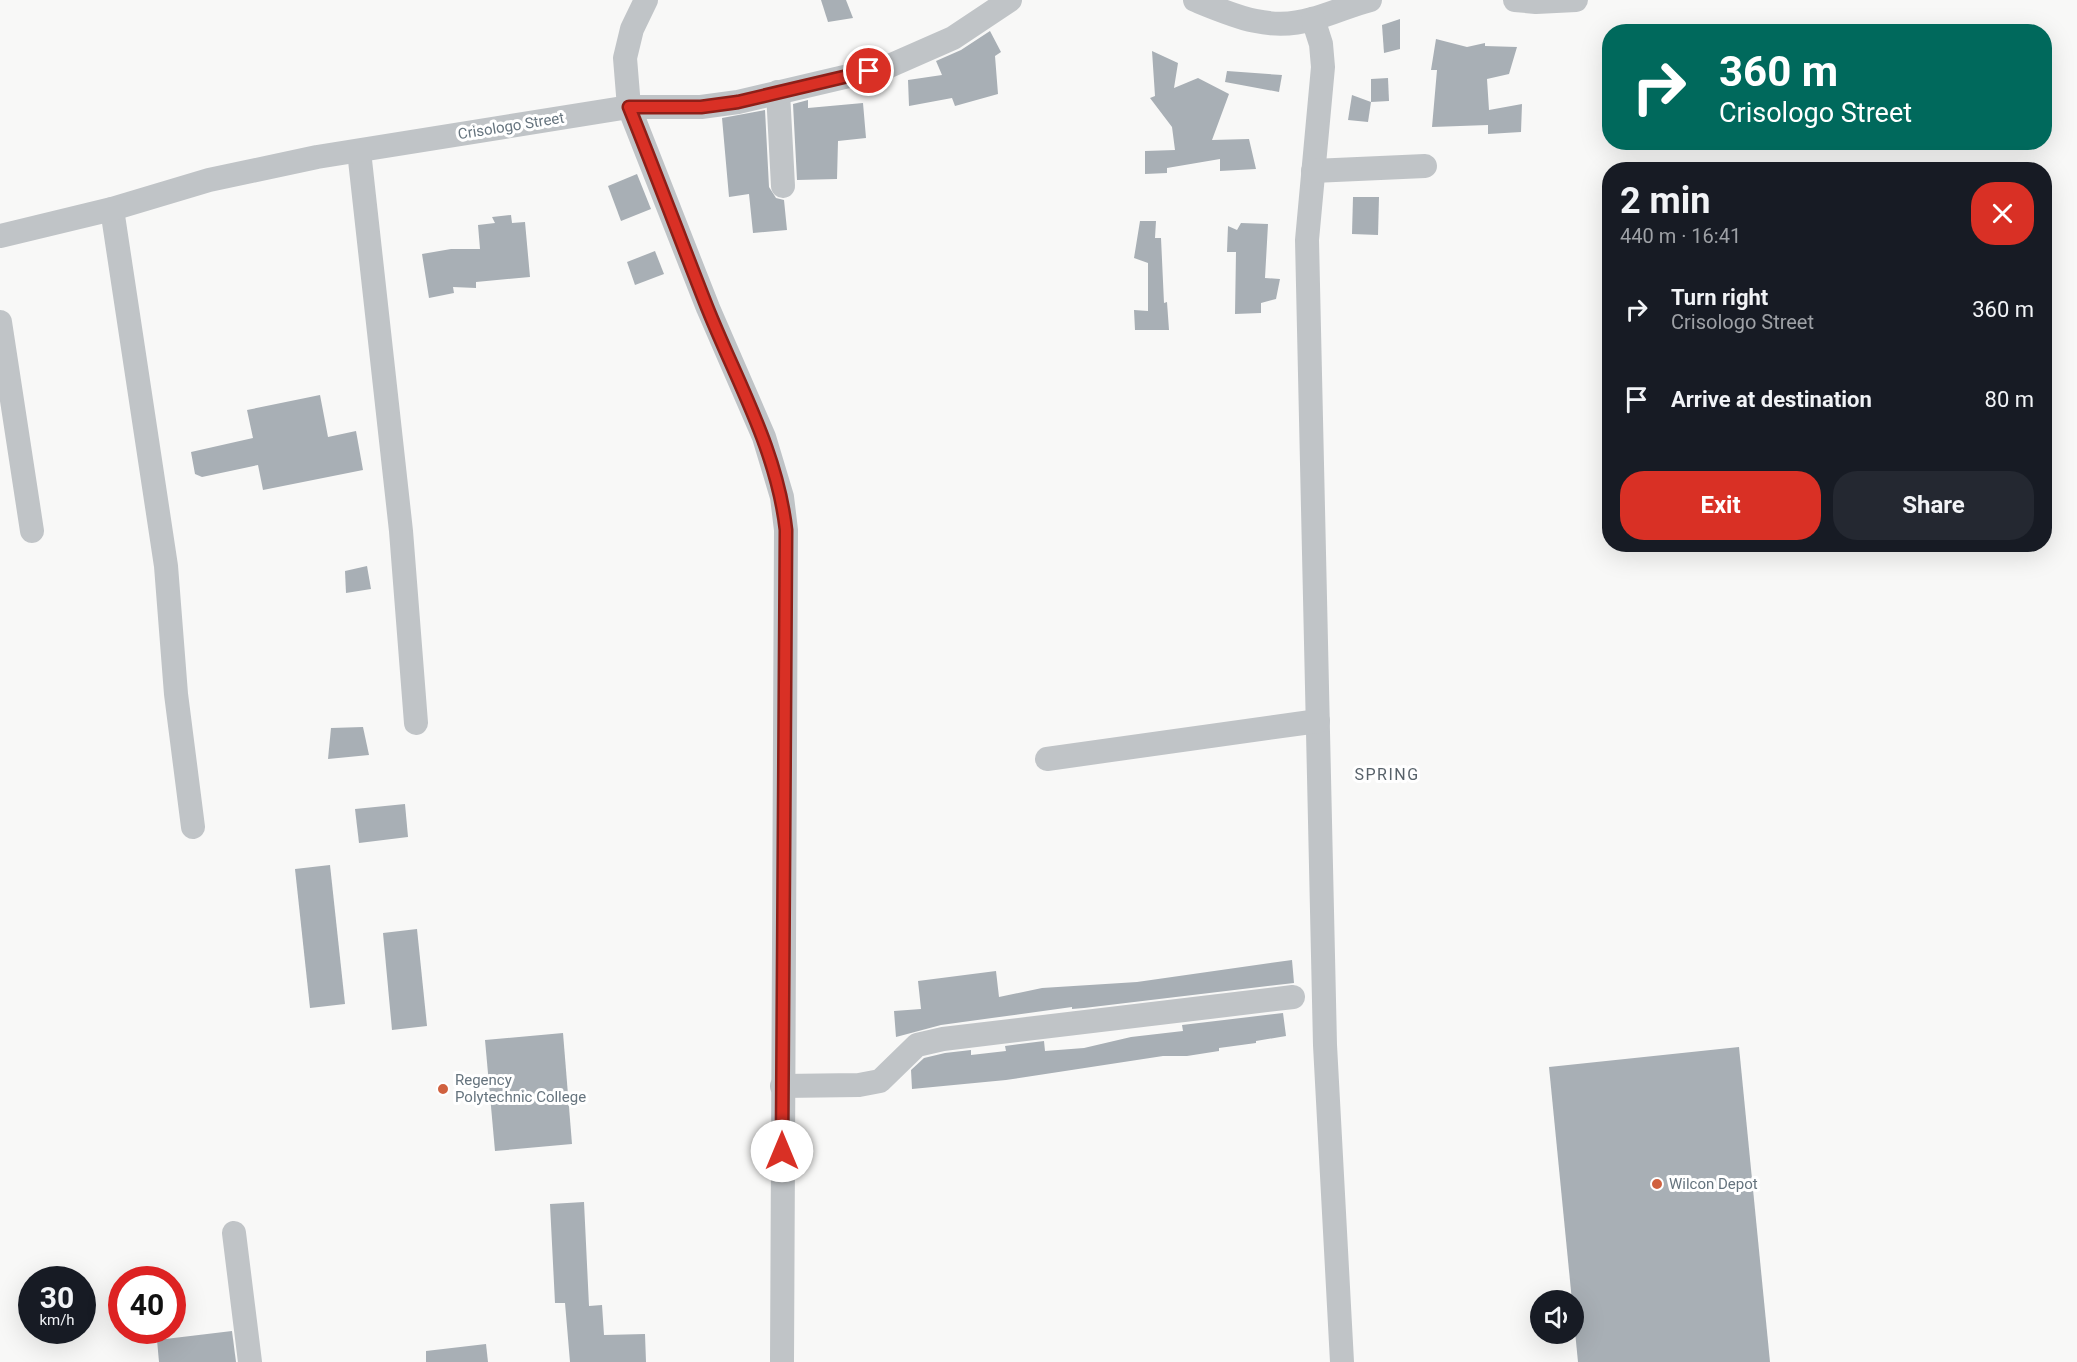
<!DOCTYPE html>
<html lang="en">
<head>
<meta charset="utf-8">
<style>
  :root { --surface:#171b24; --page:#242831; --text:#f1f3f6; --muted:#9ea1a6; --accent:#d93025 }
  body { margin:0; font-family:Roboto,sans-serif; background:var(--page); color:var(--text); height:100vh; display:flex; flex-direction:column; font-size:22px; white-space:nowrap }
  * { box-sizing:border-box; margin:0 }
  p { font-size:20px; color:var(--muted) }
  .icon { flex:none; width:33px; height:33px; fill:none; stroke:currentColor; stroke-width:2; stroke-linecap:round; stroke-linejoin:round }
  .map { position:relative; flex:1; overflow:hidden }
  .panel { position:absolute; left:1602px; top:162px; width:450px; height:390px; display:flex; flex-direction:column; background:var(--surface); border-radius:24px; box-shadow:0 6px 24px #0002 }
  .panel>* { flex:none }
  .hud { position:absolute; left:1602px; top:24px; width:450px; height:126px; border-radius:24px; box-shadow:0 6px 24px #0002; background:#00695c; color:#fff; overflow:hidden }
  .tools { position:absolute; left:1530px; top:1290px; display:grid; gap:12px }
  .tools a { display:grid; place-items:center; width:54px; height:54px; border-radius:50%; background:var(--surface); box-shadow:0 6px 24px #0002; font-size:30px }
  .speed { position:absolute; left:18px; top:1266px; display:flex; gap:12px; font-size:30px; font-weight:700; text-align:center }
  .speed>* { display:grid; place-content:center; width:78px; height:78px; border-radius:50%; background:var(--surface); box-shadow:0 6px 24px #0002; line-height:1 }
  .speed small { font-size:15px; font-weight:400 }
  .speed .limit { border:9px solid #d22; background:#fff; color:#111 }
  .pin { position:absolute; display:grid; place-items:center; width:51px; height:51px; color:#fff; margin:-26px; border:3px solid #fff; border-radius:50%; box-shadow:0 2px 6px #0007 }
  .me { position:absolute; width:66px; margin:-33px; rotate:0deg; stroke-linejoin:round; filter:drop-shadow(0 0 4px #0008) }
  .turn { display:flex; align-items:center; gap:21px; height:126px; padding:0 18px; font-size:27px }
  .turn .icon { width:78px; height:78px; stroke-width:2.5 }
  .turn b { display:block; font-size:42px; line-height:51px }
  .round { display:grid; place-items:center; flex:none; width:63px; height:63px; border-radius:24px; background:var(--page) }
  .head { display:flex; align-items:center; justify-content:space-between; height:102px; padding:0 18px }
  h1 { font-size:36px; font-weight:700; line-height:45px }
  .action { display:flex; gap:12px; margin-top:auto; padding:12px 18px }
  .action a { flex:1; height:69px; border-radius:24px; background:var(--accent); color:#fff; font-size:24px; font-weight:700; line-height:69px; text-align:center }
  .action a+a { background:var(--page); color:var(--text) }
  ul { padding:0; list-style:none }
  li { display:flex; align-items:center; gap:18px; height:90px; padding:0 18px }
  li div { flex:1 }
  li b { display:block; font-size:22px }
  li em { font-style:normal }
  .map>svg:first-child { display:block }
  .building { fill:#a8afb5 }
  .lines { fill:none; stroke-linecap:round; stroke-linejoin:round }
  .minor { stroke:#c0c4c7; stroke-width:24 }
  .route-casing { stroke:#8d1f18; stroke-width:15 }
  .route { stroke:#d93025; stroke-width:10 }
  .poi-dot { fill:#d0613f; stroke:#fff; stroke-width:2 }
  .labels { text-anchor:middle; stroke-width:6; stroke-linejoin:round; paint-order:stroke }
  .street-label { font-size:15px; fill:#66747e; stroke:#fff }
  .poi-label { font-size:15px; fill:#66747e; stroke:#fff; text-anchor:start }
  .neighbourhood-label { font-size:16px; letter-spacing:1.5px; fill:#58626a; stroke:#fff }
</style>
</head>
<body>
<div class="map">
<svg width="2077" height="1362" viewBox="0 0 2077 1362">
  <rect width="100%" height="100%" fill="#f8f8f7"/>
  <g class="building">
    <polygon points="821,0 846,0 853,18 828,22"/>
    <polygon points="1400,19 1400,49 1384,53 1382,25"/>
    <polygon points="990,31 1001,52 995,56 998,94 955,106 952,98 909,106 908,80 942,75 936,61 961,50"/>
    <polygon points="1436,39 1467,47 1485,43 1485,46 1517,47 1509,74 1487,79 1489,110 1522,104 1521,132 1488,134 1488,125 1432,127 1437,70 1431,70"/>
    <polygon points="1152,51 1178,63 1174,88 1198,78 1229,94 1212,140 1249,139 1256,169 1220,171 1220,159 1167,168 1167,173 1145,174 1145,151 1175,150 1172,127 1150,98 1155,96"/>
    <polygon points="1227,71 1282,75 1279,92 1225,82"/>
    <polygon points="1388,78 1389,101 1371,102 1371,79"/>
    <polygon points="1352,95 1371,102 1368,122 1348,120"/>
    <polygon points="808,100 808,108 863,103 866,138 838,141 837,179 797,180 793,104"/>
    <polygon points="765,110 769,187 776,198 784,200 787,230 753,233 749,194 729,197 722,118"/>
    <polygon points="637,174 651,209 621,221 608,186"/>
    <polygon points="1353,197 1379,197 1378,235 1352,234"/>
    <polygon points="511,215 512,223 525,222 530,277 476,282 476,288 453,287 454,293 429,298 422,254 451,249 480,249 478,225 495,223 492,217"/>
    <polygon points="1140,221 1156,221 1155,238 1161,238 1164,303 1167,302 1169,330 1135,330 1134,310 1148,311 1148,263 1134,258"/>
    <polygon points="1241,223 1268,224 1265,278 1280,279 1276,299 1261,303 1261,313 1235,314 1236,252 1227,252 1228,226 1237,230"/>
    <polygon points="655,251 664,274 635,285 627,262"/>
    <polygon points="320,395 328,437 356,431 363,470 263,490 258,465 202,477 195,474 191,452 253,438 247,410"/>
    <polygon points="367,566 371,589 346,593 345,571"/>
    <polygon points="363,727 369,755 328,759 331,728"/>
    <polygon points="405,804 408,837 359,843 355,809"/>
    <polygon points="330,865 345,1004 310,1008 295,869"/>
    <polygon points="417,929 427,1026 392,1030 383,933"/>
    <polygon points="1292,960 1294,983 1084,1008 1072,1009 1072,1007 941,1025 896,1037 894,1011 921,1009 918,981 996,971 999,997 1042,988 1137,982"/>
    <polygon points="1283,1013 1286,1036 1256,1041 1256,1043 1219,1048 1219,1051 1187,1056 1163,1056 1006,1080 912,1089 911,1070 924,1058 945,1053 971,1050 971,1055 1006,1051 1005,1046 1044,1041 1045,1051 1084,1048 1131,1037 1183,1031 1182,1025"/>
    <polygon points="563,1033 572,1144 495,1151 485,1040"/>
    <polygon points="1739,1047 1770,1362 1578,1362 1549,1067"/>
    <polygon points="584,1202 589,1306 602,1305 604,1335 645,1334 646,1362 570,1362 565,1303 555,1303 550,1204"/>
    <polygon points="232,1331 236,1362 159,1362 157,1340"/>
    <polygon points="486,1344 488,1362 426,1362 426,1351"/>
  </g>
  <g class="lines">
    <g class="minor">
      <polyline points="646,0 632,29 625,58 629,107 708,308 764,437 782,497 786,530 782,1362"/>
      <path d="M1195,0C1234,16 1270,32 1312,19C1332,14 1350,5 1370,0"/>
      <polyline points="1515,0 1536,2 1576,0"/>
      <polyline points="1313,19 1321,44 1323,67 1307,240 1325,1045 1342,1362"/>
      <polyline points="778,92 783,186"/>
      <polyline points="359,151 401,531 416,723"/>
      <polyline points="1313,171 1425,166"/>
      <polyline points="112,209 166,566 176,694 193,827"/>
      <polyline points="0,236 112,209 209,180 317,157 629,107 701,107 738,102 887,67 953,38 1010,0"/>
      <polyline points="0,322 32,531"/>
      <polyline points="1047,759 1318,721"/>
      <polyline points="782,1086 859,1085 880,1081 917,1045 943,1039 1293,997"/>
      <polyline points="234,1233 250,1362"/>
    </g>
  </g>
  <g class="lines">
    <g class="route-casing">
      <path id="route" d="M782,1151L786,530C777,450 737,382 707,307C681,241 656,174 629,107H701L738,102L869,71"/>
    </g>
    <use href="#route" class="route"/>
  </g>
  <g class="poi-dot">
    <circle cx="443" cy="1089" r="6"/>
    <circle cx="1657" cy="1184" r="6"/>
  </g>
  <g class="labels">
    <g class="street-label">
      <text transform="translate(511 126) rotate(-9)" y="5">Crisologo Street</text>
    </g>
    <g class="poi-label">
      <text x="455" y="1085">Regency<tspan x="455" dy="17">Polytechnic College</tspan></text>
      <text x="1669" y="1189">Wilcon Depot</text>
    </g>
    <g class="neighbourhood-label">
      <text x="1387" y="780">SPRING</text>
    </g>
  </g>
</svg>
<div class="tools">
<a><svg class="icon" aria-label="sound" viewBox="0 0 24 24"><path d="M4 9h4l5-4v14l-5-4H4zM17 9q2 3 0 6"/></svg></a>
</div>
<div class="speed"><div>30<small>km/h</small></div><div class="limit">40</div></div>
<div class="pin" style="left:869px;top:71px;background:#d93025"><svg class="icon" aria-label="arrive" viewBox="0 0 24 24"><path d="M6 21V4h12l-3 4 3 4H6"/></svg></div>
<svg class="me" style="left:782px;top:1151px" viewBox="-20 -20 40 40"><circle r="19" fill="#fff"/><path d="M0-13L10 11 0 6-10 11z" fill="#d93025"/></svg>
<div class="hud">
<div class="turn"><svg class="icon" aria-label="right" viewBox="0 0 24 24"><path d="M7 20v-9h11M14 6l5 5-5 5"/></svg><div><b>360 m</b>Crisologo Street</div></div>
</div>
<section class="panel">
<div class="head"><div><h1>2 min</h1><p>440 m · 16:41</p></div><a class="round" style="background:#d93025;color:#fff"><svg class="icon" aria-label="close" viewBox="0 0 24 24"><path d="M6 6l12 12M18 6L6 18"/></svg></a></div>
<ul>
<li><svg class="icon" aria-label="right" viewBox="0 0 24 24"><path d="M7 20v-9h11M14 6l5 5-5 5"/></svg><div><b>Turn right</b><p>Crisologo Street</p></div><em>360 m</em></li>
<li><svg class="icon" aria-label="arrive" viewBox="0 0 24 24"><path d="M6 21V4h12l-3 4 3 4H6"/></svg><div><b>Arrive at destination</b></div><em>80 m</em></li>
</ul>
<div class="action"><a>Exit</a><a>Share</a></div>
</section>
</div>
</body>
</html>
